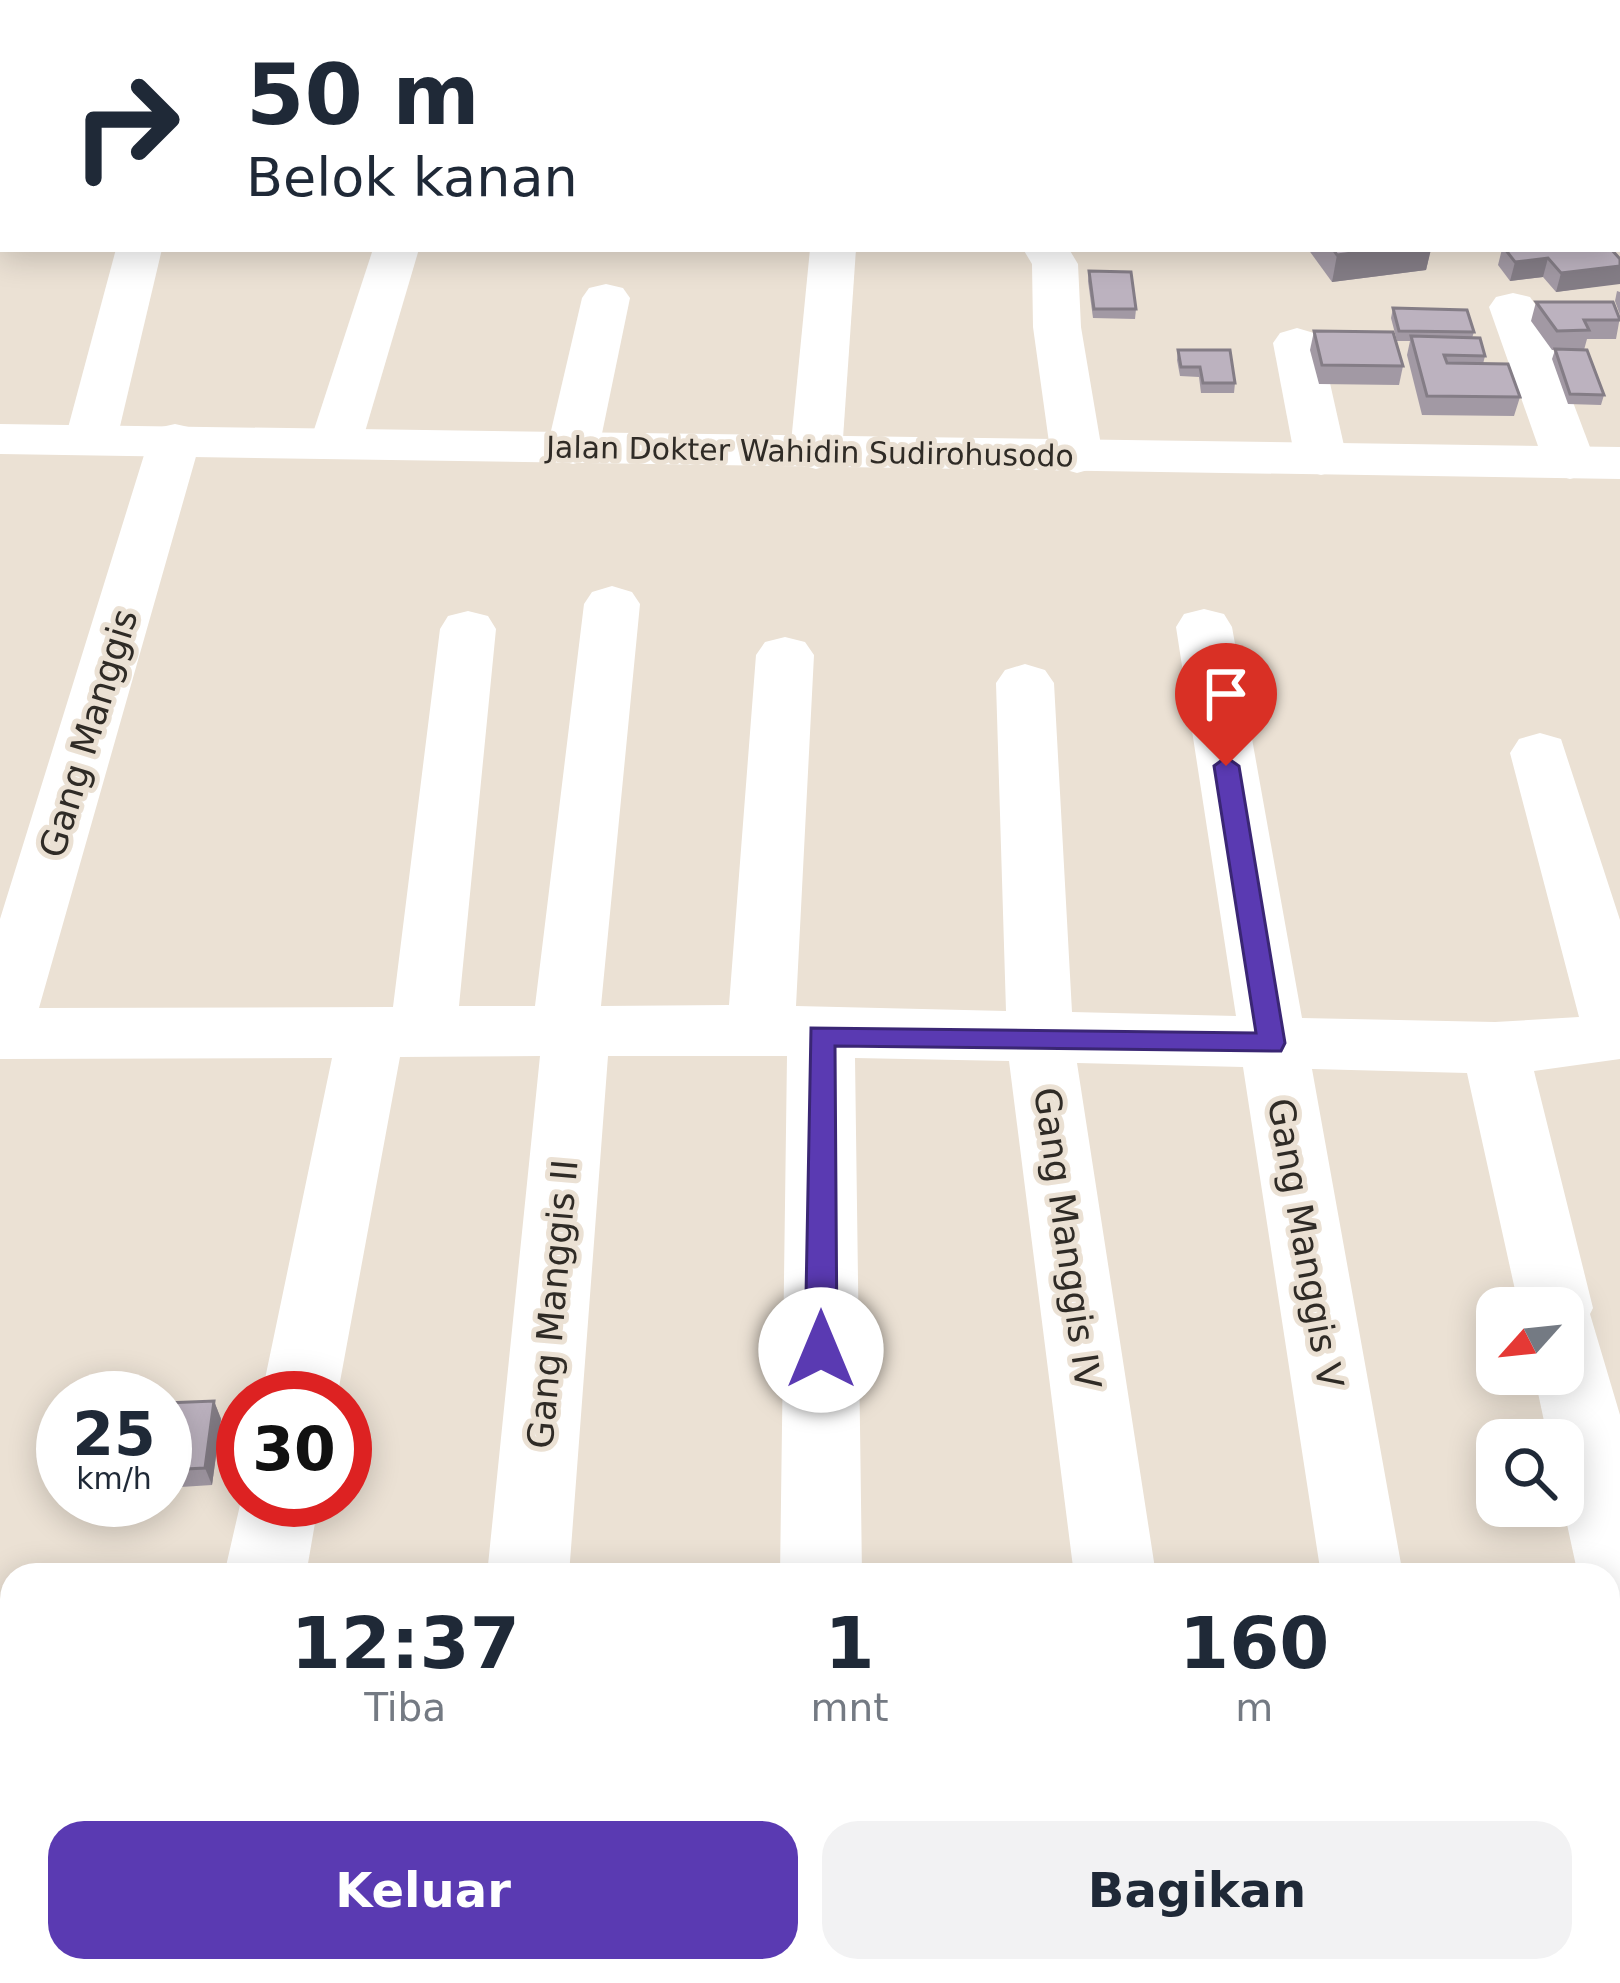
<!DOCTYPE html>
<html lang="id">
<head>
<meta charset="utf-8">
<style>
  :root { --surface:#fff; --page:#f2f2f3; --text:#1f2937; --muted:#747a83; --accent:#5a3ab2 }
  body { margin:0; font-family:"DejaVu Sans",sans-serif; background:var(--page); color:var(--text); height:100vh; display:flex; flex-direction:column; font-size:45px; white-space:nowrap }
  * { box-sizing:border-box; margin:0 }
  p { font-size:39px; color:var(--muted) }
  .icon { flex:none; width:66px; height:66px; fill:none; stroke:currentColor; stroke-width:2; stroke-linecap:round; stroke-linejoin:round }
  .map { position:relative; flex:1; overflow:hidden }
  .details { position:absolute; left:0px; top:1563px; width:1620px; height:420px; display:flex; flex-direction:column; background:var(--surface); border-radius:36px 36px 0 0; box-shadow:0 6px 30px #0003 }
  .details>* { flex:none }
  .top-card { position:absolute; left:0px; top:0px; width:1620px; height:252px; box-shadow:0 6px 30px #0003; background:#fff; color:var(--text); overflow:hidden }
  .needle { width:78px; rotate:243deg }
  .tools { position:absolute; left:1476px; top:1287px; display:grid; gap:24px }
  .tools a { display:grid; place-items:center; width:108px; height:108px; border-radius:24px; background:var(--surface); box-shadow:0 6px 30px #0003; font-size:60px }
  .speed { position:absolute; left:36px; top:1371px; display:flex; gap:24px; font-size:60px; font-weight:700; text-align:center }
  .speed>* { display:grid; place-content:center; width:156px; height:156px; border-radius:50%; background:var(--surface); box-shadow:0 6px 30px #0003; line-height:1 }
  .speed small { font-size:30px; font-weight:400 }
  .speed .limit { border:18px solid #d22; background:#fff; color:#111 }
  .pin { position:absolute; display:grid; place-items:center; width:102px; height:102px; color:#fff; margin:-123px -51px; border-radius:50% 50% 50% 0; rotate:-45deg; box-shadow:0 0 12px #0007 }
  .pin .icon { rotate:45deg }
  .me { position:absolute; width:132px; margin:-66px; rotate:0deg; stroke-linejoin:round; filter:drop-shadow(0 0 9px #0008) }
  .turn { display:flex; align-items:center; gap:42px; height:252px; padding:0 48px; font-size:54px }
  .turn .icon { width:156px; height:156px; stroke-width:2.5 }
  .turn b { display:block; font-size:84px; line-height:102px }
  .eta { display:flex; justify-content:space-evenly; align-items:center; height:204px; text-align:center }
  .eta b { font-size:72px; font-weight:600; line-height:84px }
  .action { display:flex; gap:24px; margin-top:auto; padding:24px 48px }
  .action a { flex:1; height:138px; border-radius:36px; background:var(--accent); color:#fff; font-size:48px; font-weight:600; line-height:138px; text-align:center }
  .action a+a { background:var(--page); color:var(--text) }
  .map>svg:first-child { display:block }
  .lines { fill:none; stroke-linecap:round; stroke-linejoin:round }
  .minor { fill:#fff; fill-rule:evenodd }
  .major { fill:#fff; fill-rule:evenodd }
  .wall { fill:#a299a4 }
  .shaded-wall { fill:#847d86 }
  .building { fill:#bcb2bf; stroke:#847d86; stroke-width:3 }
  .route { fill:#5a3ab2; stroke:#3a2674; stroke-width:3 }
  .labels { text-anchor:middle; stroke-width:10; stroke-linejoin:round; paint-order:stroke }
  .far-street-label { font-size:30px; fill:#2f2b26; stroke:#ebe1d4 }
  .street-label { font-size:36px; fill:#2f2b26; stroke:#ebe1d4 }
</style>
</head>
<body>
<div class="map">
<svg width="1620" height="1983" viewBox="0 0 1620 1983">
  <rect width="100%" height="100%" fill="#ebe1d4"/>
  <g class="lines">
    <g class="minor">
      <polygon points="0,0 20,3 3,3 0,21"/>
      <polygon points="38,0 109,0 36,3"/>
      <rect x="322" y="0" width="40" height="3"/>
      <polygon points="704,0 744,0 745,3 705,3"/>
      <polygon points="884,0 924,0 926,3 886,3"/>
      <rect x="1617" y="148" width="3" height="26"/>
      <polygon points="116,249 162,249 117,439 109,450 91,454 73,450 65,439"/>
      <polygon points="373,249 419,249 362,442 354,453 336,457 318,453 310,442"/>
      <polygon points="810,249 856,249 842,453 834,464 816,469 798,464 790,453"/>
      <polygon points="1023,249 1069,249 1078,264 1081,327 1103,457 1095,468 1077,473 1059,468 1051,457 1033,327 1032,264"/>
      <polygon points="606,284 623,288 630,298 599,448 591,459 573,464 555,459 547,448 582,298 589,288"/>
      <polygon points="1513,293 1530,297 1537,307 1596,463 1588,474 1570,479 1552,474 1544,463 1489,307 1496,297"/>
      <polygon points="1297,328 1314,333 1321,343 1347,459 1339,470 1321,475 1303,470 1295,459 1273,343 1280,333"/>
      <polygon points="175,424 193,428 201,439 39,1008 393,1007 440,629 448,616 468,611 488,616 496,629 459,1006 535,1006 584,604 592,592 612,586 632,592 640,604 601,1006 729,1005 756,655 765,642 785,637 805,642 814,655 796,1006 1006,1011 996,683 1005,670 1025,664 1045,670 1054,683 1072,1012 1236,1016 1176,627 1184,614 1204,609 1224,614 1232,627 1302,1018 1495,1022 1579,1017 1510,753 1519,739 1540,733 1561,739 1620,920 1620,1059 1534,1071 1593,1308 1590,1314 1620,1415 1620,1617 1608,1613 1608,1575 1578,1575 1563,1506 1563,1440 1548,1440 1534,1374 1563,1374 1563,1308 1519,1308 1467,1073 1312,1069 1403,1575 1321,1575 1243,1067 1077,1063 1156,1575 1074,1575 1009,1061 855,1058 862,1575 780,1575 787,1056 608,1056 569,1575 487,1575 540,1056 400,1057 337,1398 261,1398 332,1058 0,1059 0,919 149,439 157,428"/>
      <polygon points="243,1492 243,1500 319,1500 306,1575 224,1575"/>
      <polygon points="12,1927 12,1971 76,1971 71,1983 0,1983 0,1928"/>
      <polygon points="1302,1971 1394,1971 1396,1983 1304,1983"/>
    </g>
    <g class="major">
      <polygon points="1476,0 1517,0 1519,3 1478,3"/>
      <polygon points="1617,111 1620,112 1620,140 1617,139"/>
      <polygon points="0,424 1620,447 1620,479 0,454"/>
    </g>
  </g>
  <g class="wall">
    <polygon points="1140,0 1238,0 1240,3 1142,3"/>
    <polygon points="1617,215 1620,219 1620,247 1617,247"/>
    <polygon points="1308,249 1431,249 1426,270 1332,282"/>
    <polygon points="1502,249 1611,249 1620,259 1620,283 1556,292 1543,277 1510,281 1498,265"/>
    <polygon points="1089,271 1136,309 1135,319 1093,318 1088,281"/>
    <polygon points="1617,291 1620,292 1620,315 1615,301"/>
    <polygon points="1536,302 1620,317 1616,339 1587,339 1584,350 1604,395 1601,405 1568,404 1552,359 1555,350 1552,350 1531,321"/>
    <polygon points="1393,308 1474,332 1472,338 1485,356 1483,364 1520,397 1514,416 1422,415 1407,355 1410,341 1397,341 1391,318"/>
    <polygon points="1314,331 1403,366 1399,385 1319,384 1310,350"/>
    <polygon points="1178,350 1235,383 1234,393 1201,393 1199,377 1180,376 1177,360"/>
    <polygon points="214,1401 221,1419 212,1485 165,1488 165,1403"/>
  </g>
  <g class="shaded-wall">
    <rect x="995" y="0" width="26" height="3"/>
    <polygon points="1373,0 1416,0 1415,3 1372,3"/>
    <polygon points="1383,249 1431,249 1426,270 1332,282 1337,255"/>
    <polygon points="1548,258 1543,277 1510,281 1515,262"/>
    <polygon points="1620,266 1620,284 1556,292 1561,273"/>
    <polygon points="214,1401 221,1419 212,1485 205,1468"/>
  </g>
  <g class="building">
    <polygon points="933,0 995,0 997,3 935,3"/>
    <polygon points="1173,0 1238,0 1240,3 1175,3"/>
    <polygon points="1290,0 1318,0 1321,3 1292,3"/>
    <polygon points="1532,0 1583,0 1585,2 1535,3"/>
    <rect x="1617" y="3" width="3" height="41"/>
    <polygon points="1333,249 1383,249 1337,255"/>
    <polygon points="1505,249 1611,249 1620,259 1620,266 1561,273 1548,258 1515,262"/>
    <polygon points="1089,271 1131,272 1136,309 1094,309"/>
    <polygon points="1536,302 1613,302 1620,320 1584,320 1589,330 1557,331"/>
    <polygon points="1393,308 1467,310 1474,332 1399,331"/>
    <polygon points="1314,331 1393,332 1403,366 1322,365"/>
    <polygon points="1411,336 1480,338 1485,356 1444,355 1447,363 1508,364 1520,397 1427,396"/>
    <polygon points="1555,349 1587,350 1604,395 1570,394"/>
    <polygon points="1178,350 1230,350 1235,383 1203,383 1200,367 1181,367"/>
    <polygon points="214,1401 205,1468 165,1470 165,1403"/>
  </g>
  <polygon class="route" points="1226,757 1239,766 1285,1043 1281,1051 835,1046 837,1350 832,1360 810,1360 805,1350 811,1028 1256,1033 1214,766"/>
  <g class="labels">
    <g class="far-street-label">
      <text transform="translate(810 452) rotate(1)" y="10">Jalan Dokter Wahidin Sudirohusodo</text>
    </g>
    <g class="street-label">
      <text transform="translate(88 733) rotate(-73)" y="13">Gang Manggis</text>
      <text transform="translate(1068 1238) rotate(82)" y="13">Gang Manggis IV</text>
      <text transform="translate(1306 1243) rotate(80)" y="13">Gang Manggis V</text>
      <text transform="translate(552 1304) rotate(-85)" y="13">Gang Manggis II</text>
    </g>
  </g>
</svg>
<div class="tools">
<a><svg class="needle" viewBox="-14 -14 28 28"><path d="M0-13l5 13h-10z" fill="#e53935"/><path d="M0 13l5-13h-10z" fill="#747a83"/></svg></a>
<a><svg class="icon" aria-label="search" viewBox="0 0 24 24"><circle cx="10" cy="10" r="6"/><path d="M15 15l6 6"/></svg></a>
</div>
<div class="speed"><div>25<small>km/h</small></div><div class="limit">30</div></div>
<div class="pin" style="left:1226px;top:766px;background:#d93025"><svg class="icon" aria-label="arrive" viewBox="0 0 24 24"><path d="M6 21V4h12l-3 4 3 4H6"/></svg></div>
<svg class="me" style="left:821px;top:1350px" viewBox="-20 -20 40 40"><circle r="19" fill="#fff"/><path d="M0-13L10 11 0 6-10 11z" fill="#5a3ab2"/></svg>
<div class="top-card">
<div class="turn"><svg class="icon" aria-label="right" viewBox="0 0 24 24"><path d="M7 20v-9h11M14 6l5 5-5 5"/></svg><div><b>50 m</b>Belok kanan</div></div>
</div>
<section class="details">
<div class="eta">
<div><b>12:37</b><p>Tiba</p></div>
<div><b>1</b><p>mnt</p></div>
<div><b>160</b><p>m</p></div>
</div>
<div class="action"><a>Keluar</a><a>Bagikan</a></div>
</section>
</div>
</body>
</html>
